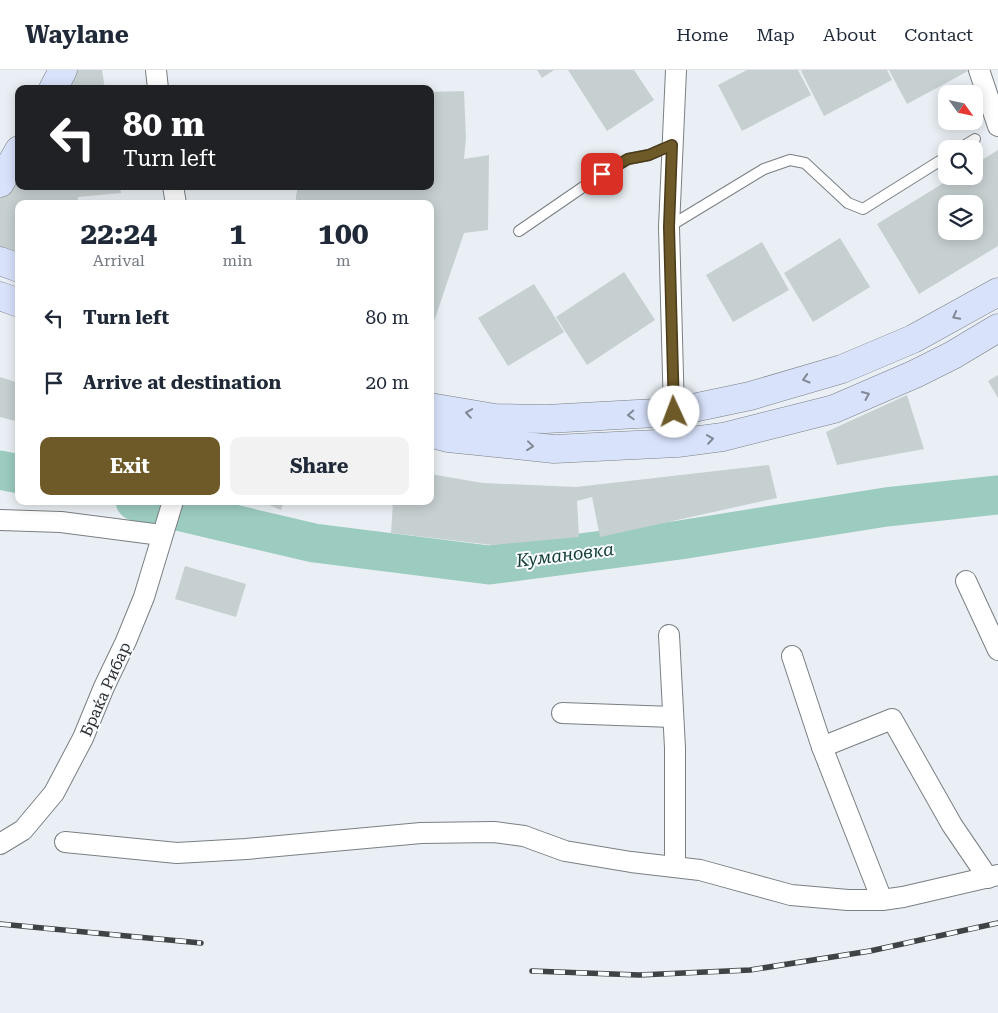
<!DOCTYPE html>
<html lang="en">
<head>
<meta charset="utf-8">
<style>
  :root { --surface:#fff; --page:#f2f2f3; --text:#1f2937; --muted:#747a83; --line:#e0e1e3; --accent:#6e5a28 }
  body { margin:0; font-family:"Roboto Serif",serif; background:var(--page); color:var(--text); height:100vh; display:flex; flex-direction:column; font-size:19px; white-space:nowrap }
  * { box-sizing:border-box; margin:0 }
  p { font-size:16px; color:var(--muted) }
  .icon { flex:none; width:28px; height:28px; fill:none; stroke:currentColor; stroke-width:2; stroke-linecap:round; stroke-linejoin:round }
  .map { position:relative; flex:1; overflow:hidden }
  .details { position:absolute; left:15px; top:130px; width:419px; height:305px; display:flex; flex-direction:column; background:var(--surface); border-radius:10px; box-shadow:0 2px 12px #0003 }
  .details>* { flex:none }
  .guide { position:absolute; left:15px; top:15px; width:419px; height:105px; border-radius:10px; box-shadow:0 2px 12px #0003; background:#202124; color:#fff; overflow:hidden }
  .needle { width:32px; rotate:123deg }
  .fabs { position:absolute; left:938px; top:15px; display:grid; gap:10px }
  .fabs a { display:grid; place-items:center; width:45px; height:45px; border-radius:10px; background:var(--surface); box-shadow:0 2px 12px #0003; font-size:25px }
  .pin { position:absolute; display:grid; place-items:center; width:42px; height:42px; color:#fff; margin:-21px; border-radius:10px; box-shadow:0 2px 8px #0006 }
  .me { position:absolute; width:55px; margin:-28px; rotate:358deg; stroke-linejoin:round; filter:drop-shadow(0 0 4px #0008) }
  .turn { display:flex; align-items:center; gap:18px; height:105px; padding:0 25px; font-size:22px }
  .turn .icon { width:65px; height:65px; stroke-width:2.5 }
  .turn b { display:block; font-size:35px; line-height:42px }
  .eta { display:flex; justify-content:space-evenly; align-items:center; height:85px; text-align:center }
  .eta b { font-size:30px; font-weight:700; line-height:35px }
  .cta { display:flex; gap:10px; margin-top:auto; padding:10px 25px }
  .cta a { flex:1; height:58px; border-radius:10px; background:var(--accent); color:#fff; font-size:20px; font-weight:700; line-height:58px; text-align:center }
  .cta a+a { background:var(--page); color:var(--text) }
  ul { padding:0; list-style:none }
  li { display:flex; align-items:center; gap:15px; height:65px; padding:0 25px }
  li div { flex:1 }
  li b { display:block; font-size:19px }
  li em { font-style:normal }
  header { display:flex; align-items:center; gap:30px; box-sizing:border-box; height:70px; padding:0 25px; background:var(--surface); border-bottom:1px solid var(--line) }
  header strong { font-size:24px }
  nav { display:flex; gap:28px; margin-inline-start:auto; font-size:18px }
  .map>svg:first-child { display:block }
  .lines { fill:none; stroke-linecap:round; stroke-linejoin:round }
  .river { stroke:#9ccbbf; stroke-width:39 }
  .building { fill:#c7d0d1; fill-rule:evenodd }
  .lane-casing { stroke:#797f83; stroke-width:12 }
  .street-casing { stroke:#797f83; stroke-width:22 }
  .secondary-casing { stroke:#797f83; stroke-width:29 }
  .lane { stroke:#fff; stroke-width:10 }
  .street { stroke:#fff; stroke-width:20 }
  .secondary { stroke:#d8e2fb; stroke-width:28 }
  .rail-casing { stroke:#404345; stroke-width:5.5 }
  .rail { stroke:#f9fcfe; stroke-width:4; stroke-dasharray:11; stroke-linecap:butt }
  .oneway { stroke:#828896 }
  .route-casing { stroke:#483a1a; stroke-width:12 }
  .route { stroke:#6e5a28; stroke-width:9 }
  .labels { text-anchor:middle; stroke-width:4; stroke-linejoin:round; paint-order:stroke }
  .street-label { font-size:16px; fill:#2c2e30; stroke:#f9fcfe }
  .water-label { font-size:18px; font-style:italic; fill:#164037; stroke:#f9fcfe }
</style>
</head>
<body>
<header>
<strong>Waylane</strong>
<nav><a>Home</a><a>Map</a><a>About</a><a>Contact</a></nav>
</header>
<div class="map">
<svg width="998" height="943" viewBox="0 0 998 943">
  <rect width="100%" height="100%" fill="#e9eff4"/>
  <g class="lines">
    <g class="river">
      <polyline points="0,400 19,404"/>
      <polyline points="135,431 314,473 489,495 680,470 886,437 998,425"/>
    </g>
  </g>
  <g class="building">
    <polygon points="75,0 102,0 105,19 64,19"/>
    <polygon points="537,0 554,0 542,8"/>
    <polygon points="568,0 634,0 654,30 607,61"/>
    <polygon points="747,0 798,0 811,25 742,61 718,15"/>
    <polygon points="803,0 887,0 892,10 824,46 801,1"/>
    <polygon points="889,0 970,0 907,34"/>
    <polygon points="262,15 292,17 292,19 261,19"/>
    <polygon points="464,21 466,68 464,89 489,85 488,160 464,163 430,263 430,134 296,134 296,126 298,116 430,116 430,22"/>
    <path d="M998,80V176L919,224L877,154L955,106H974V95ZM946,134H974V161H946Z"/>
    <polygon points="19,97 19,116 120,116 121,123 78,127 77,134 19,134 19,191 0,184 0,129"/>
    <polygon points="840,168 870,217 813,252 784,203"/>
    <polygon points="762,172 789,220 733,252 706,205"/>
    <polygon points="624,202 655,250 587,295 556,247"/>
    <polygon points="534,214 564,262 508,296 478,248"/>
    <polygon points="998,305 998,328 988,311"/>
    <polygon points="0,307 19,313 19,352 0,347"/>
    <polygon points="907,325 924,379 837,395 826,362"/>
    <polygon points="769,395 777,428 600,467 592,427 577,431 579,467 492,475 391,463 393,431 430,431 430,404 483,413 576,417"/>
    <polygon points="259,431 284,431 281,440"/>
    <polygon points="185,496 246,514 236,547 175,529"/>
  </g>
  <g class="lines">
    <g class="lane-casing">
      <g id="lane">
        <polyline points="959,79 975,69"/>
        <polyline points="670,156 764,99 790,90 805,93 848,133 863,139 946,87"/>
        <polyline points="519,161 602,104 628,89 649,85 672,75"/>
      </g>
    </g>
    <g class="street-casing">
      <g id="street">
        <polyline points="156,0 158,19"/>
        <polyline points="676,0 669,157 674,342 677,373"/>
        <polyline points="979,0 998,56"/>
        <polyline points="173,116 176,134"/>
        <polyline points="0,450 61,452 161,465"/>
        <polyline points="966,511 998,580"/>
        <polyline points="669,565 675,678 675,797"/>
        <polyline points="792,586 822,677 882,830"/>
        <polyline points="562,643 673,647"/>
        <polyline points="822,677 892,649 952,755 988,808"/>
        <polyline points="65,772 177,783 246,779 421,763 494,762 524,766 565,781 631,792 700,800 791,825 848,830 882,830 903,827 998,805"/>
        <polyline points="0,774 23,760 54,723 83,668 104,617 126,571 144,527 173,431"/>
      </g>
    </g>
    <g class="secondary-casing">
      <g id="secondary">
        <polyline points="53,19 63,0"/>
        <polyline points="0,113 19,80"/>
        <polyline points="0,191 19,198"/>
        <polyline points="0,226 19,233"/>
        <polyline points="430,337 495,348 546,349 674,342 750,326 842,299 913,269 998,222"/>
        <polyline points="430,363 448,368 554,379 677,373 723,367 834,339 915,304 953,285 998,258"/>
      </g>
    </g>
    <use href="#lane" class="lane"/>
    <use href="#street" class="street"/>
    <use href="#secondary" class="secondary"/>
    <g class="rail-casing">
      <g id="rail">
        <polyline points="0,854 201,873"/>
        <polyline points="532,901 639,905 750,900 870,881 998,853"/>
      </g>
    </g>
    <use href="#rail" class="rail"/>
  </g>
  <defs><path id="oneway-chevron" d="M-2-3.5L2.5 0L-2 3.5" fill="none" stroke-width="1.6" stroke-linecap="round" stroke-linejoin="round" transform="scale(1.25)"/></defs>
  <g class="oneway">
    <use href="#oneway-chevron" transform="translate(956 246) rotate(152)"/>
    <use href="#oneway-chevron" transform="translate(806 309) rotate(164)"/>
    <use href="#oneway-chevron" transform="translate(866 325) rotate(-24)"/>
    <use href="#oneway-chevron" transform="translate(469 343) rotate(-171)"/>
    <use href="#oneway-chevron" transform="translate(631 345) rotate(177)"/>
    <use href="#oneway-chevron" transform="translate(710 369) rotate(-8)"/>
    <use href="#oneway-chevron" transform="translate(530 376) rotate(6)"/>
  </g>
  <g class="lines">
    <g class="route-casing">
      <polyline id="route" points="602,104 628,89 649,85 672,75 669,157 674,342"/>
    </g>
    <use href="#route" class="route"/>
  </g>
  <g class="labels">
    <g class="street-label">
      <text transform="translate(105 619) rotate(-66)" y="6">Браќа Рибар</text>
    </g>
    <g class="water-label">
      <text transform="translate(565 485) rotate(-7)" y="6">Кумановка</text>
    </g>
  </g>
</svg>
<div class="fabs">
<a><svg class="needle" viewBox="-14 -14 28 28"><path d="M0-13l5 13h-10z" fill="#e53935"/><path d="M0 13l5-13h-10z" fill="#747a83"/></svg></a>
<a><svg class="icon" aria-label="search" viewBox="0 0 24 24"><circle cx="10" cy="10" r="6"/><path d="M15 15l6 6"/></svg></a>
<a><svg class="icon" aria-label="layers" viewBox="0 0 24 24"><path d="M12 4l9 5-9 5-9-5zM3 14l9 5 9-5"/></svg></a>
</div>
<div class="pin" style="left:602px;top:104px;background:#d93025"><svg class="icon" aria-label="arrive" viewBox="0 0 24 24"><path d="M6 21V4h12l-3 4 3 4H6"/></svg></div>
<svg class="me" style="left:674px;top:342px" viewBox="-20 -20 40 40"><circle r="19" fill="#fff"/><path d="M0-13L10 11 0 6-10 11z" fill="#6e5a28"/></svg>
<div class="guide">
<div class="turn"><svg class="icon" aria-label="left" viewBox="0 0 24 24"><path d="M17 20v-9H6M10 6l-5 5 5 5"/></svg><div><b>80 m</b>Turn left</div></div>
</div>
<section class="details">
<div class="eta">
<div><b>22:24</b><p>Arrival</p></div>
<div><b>1</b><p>min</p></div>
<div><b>100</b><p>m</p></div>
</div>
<ul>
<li><svg class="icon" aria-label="left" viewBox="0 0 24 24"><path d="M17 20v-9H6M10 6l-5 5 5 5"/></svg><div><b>Turn left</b></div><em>80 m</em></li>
<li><svg class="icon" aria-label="arrive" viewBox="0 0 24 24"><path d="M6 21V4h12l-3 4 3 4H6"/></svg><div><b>Arrive at destination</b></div><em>20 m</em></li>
</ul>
<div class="cta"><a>Exit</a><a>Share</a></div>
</section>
</div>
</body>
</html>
